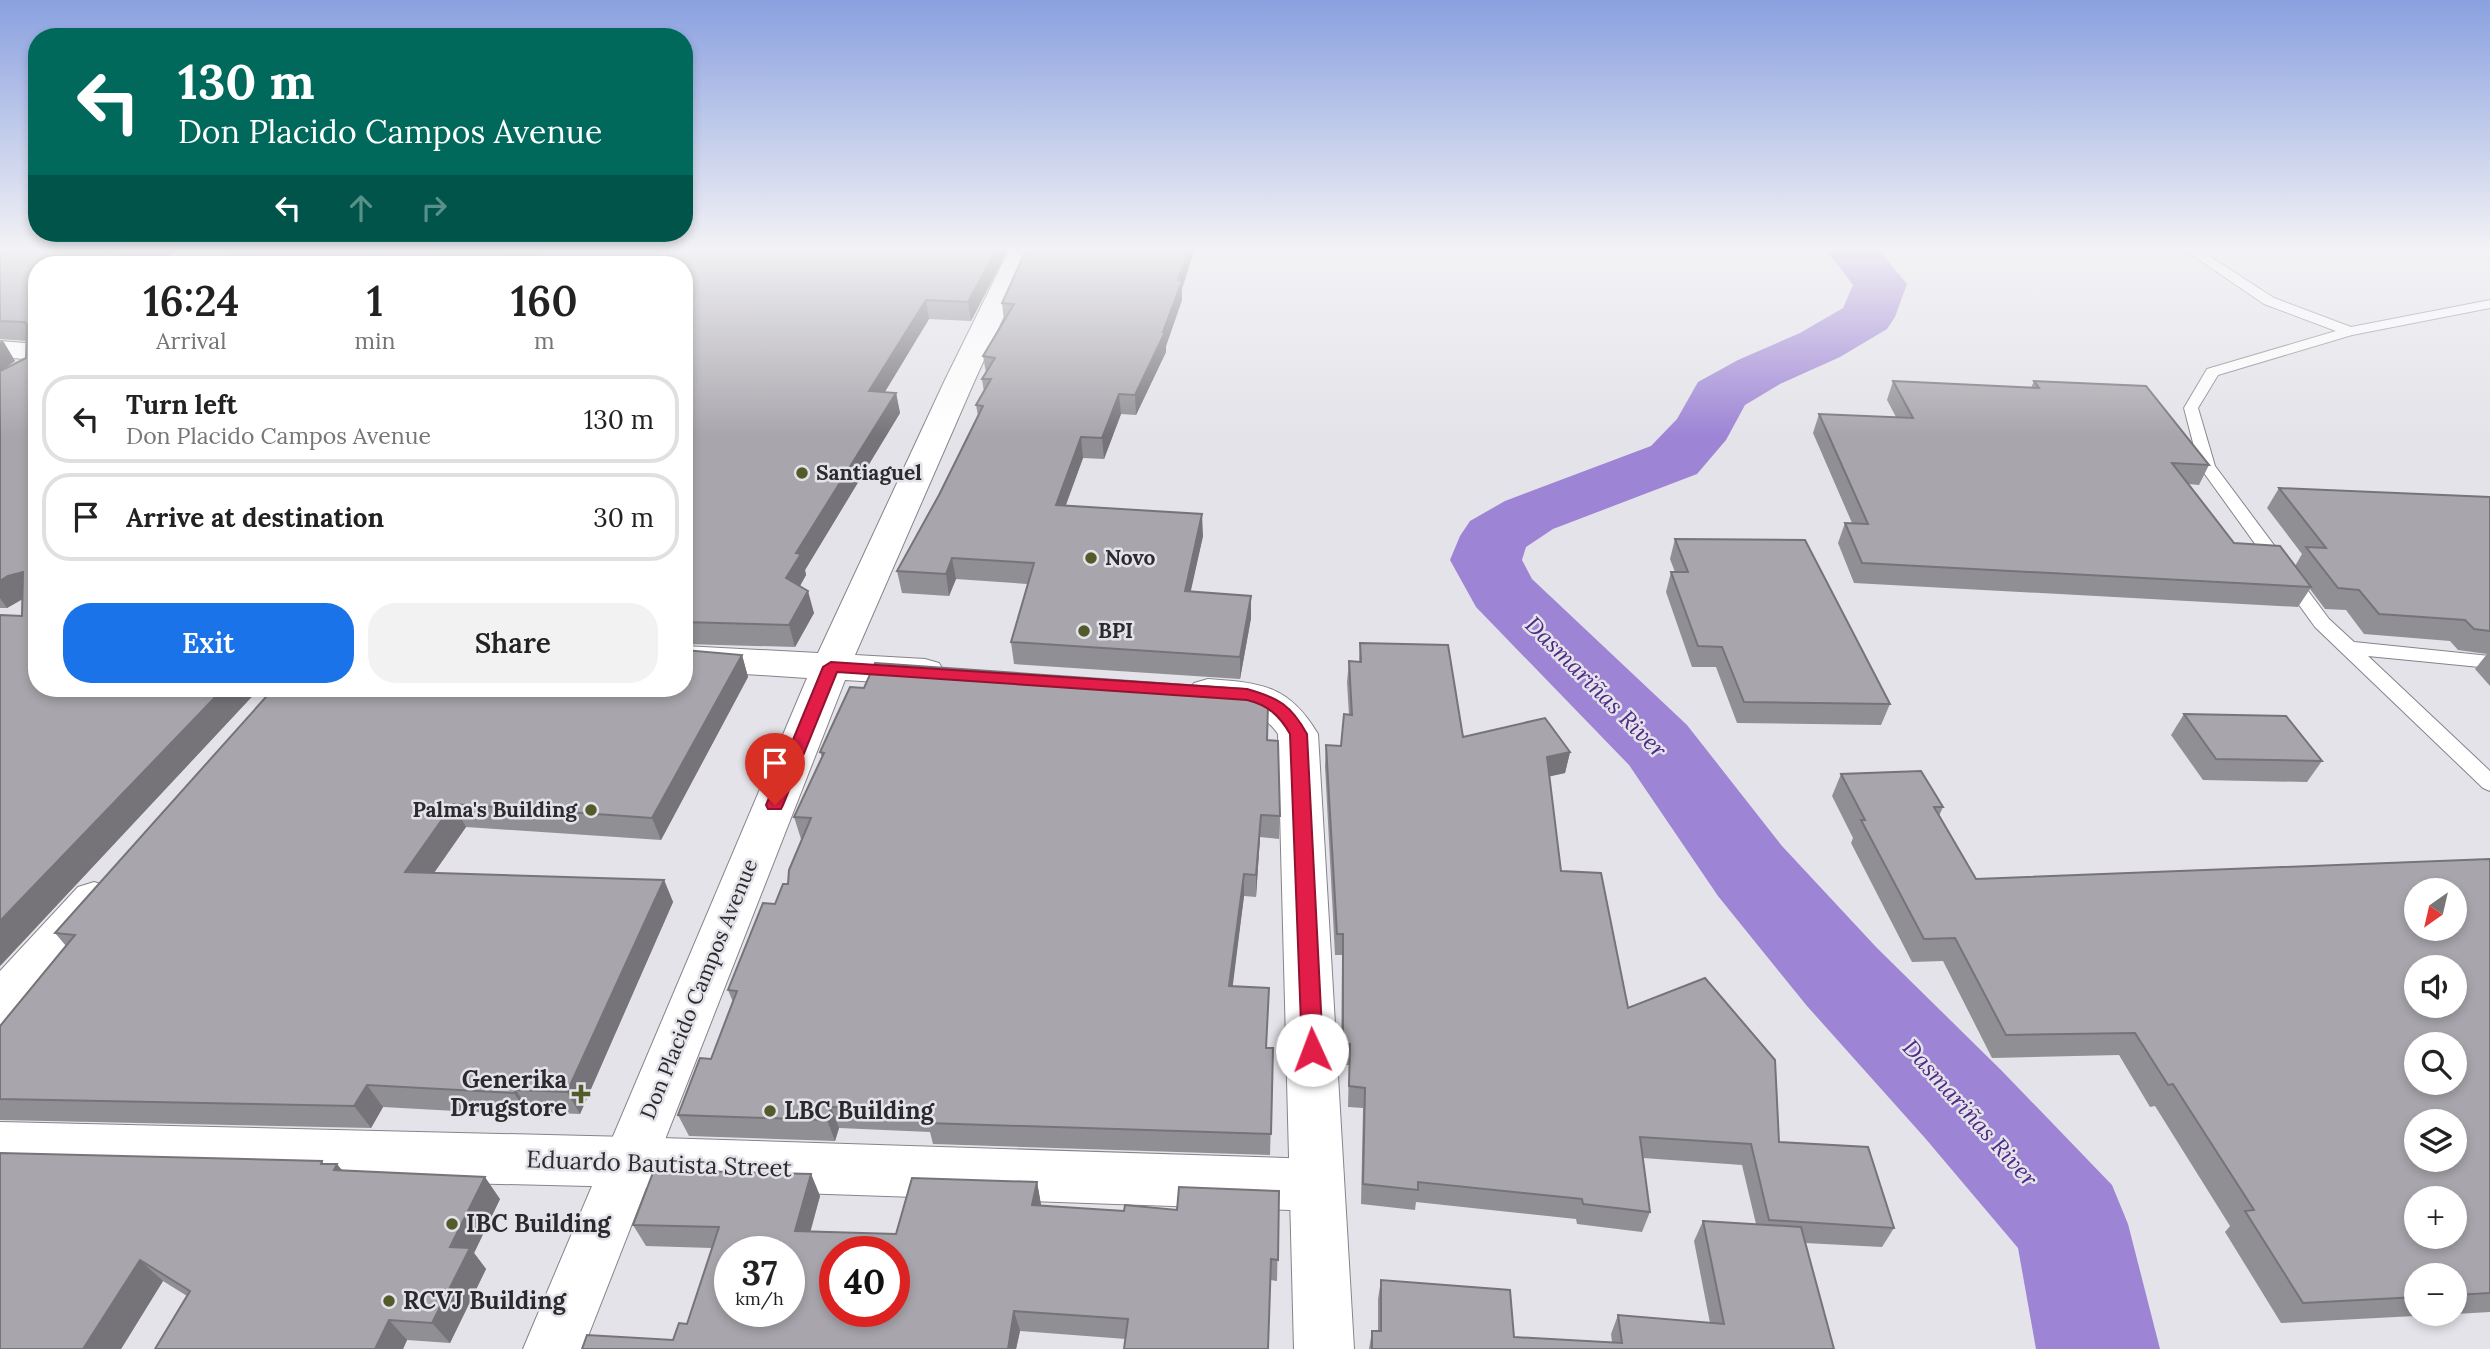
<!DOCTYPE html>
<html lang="en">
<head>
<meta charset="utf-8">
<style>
  :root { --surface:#fff; --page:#f2f2f2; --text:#222; --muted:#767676; --line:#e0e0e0; --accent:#1a73e8 }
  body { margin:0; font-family:Lora,serif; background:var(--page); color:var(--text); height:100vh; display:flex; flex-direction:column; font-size:26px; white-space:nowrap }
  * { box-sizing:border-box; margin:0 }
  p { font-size:23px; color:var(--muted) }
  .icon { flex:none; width:38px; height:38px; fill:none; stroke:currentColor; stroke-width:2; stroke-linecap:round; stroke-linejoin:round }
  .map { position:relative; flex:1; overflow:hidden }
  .side { position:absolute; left:28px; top:256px; width:665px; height:441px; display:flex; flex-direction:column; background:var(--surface); border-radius:28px; box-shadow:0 4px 10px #0003 }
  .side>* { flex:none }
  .guide { position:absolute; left:28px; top:28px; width:665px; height:214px; border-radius:28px; box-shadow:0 4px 10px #0003; background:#00695c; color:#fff; overflow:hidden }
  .needle { width:46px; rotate:214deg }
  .buttons { position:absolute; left:2404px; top:878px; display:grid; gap:14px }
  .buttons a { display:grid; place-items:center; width:63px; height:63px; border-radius:50%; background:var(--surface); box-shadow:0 4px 10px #0003; font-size:35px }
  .speed { position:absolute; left:714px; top:1236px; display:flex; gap:14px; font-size:35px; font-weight:700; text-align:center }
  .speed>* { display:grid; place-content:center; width:91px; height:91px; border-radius:50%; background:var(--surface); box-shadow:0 4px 10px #0003; line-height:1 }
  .speed small { font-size:18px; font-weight:400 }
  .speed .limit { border:10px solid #d22; background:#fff; color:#111 }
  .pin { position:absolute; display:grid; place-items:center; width:60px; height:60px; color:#fff; margin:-72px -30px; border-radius:50% 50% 50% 0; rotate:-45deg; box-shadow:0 0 7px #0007 }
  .pin .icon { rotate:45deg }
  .me { position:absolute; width:77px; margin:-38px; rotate:358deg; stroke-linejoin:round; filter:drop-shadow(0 0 5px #0008) }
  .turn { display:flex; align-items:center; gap:24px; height:147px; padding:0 35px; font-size:32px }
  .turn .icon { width:91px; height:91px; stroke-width:2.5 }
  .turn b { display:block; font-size:49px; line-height:60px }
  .lanes { display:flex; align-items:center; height:66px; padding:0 35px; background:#0003; justify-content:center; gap:35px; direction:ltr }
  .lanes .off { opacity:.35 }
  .eta { display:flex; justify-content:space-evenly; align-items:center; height:119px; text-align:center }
  .eta b { font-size:42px; font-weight:600; line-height:49px }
  .button { display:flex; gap:14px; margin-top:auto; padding:14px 35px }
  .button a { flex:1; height:80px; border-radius:28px; background:var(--accent); color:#fff; font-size:28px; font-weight:600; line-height:80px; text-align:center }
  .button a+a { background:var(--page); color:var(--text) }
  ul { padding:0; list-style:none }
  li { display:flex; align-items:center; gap:21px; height:88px; margin:0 14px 10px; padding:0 21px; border:4px solid var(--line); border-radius:28px }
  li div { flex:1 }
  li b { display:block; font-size:26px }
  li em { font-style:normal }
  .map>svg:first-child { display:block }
  .green { fill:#bcade4 }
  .water { fill:#9d84d5 }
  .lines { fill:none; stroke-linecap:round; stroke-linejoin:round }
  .river { fill:#9d84d5; fill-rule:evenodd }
  .lane-casing { stroke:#86848a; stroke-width:2 }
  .street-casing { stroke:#86848a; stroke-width:2 }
  .secondary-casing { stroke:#86848a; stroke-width:2 }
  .path { stroke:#8a898d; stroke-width:3.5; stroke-dasharray:1 3.5; stroke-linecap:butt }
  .lane { fill:#fff; fill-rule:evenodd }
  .street { fill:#fff; fill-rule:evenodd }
  .secondary { fill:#fff; fill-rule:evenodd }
  .wall { fill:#908f94 }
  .shaded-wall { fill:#767478 }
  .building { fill:#a8a6ac; stroke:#767478; stroke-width:2; fill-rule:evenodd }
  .route { fill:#e11d48; stroke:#92132f; stroke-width:2 }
  .poi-dot { fill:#535b2a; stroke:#e4e3e9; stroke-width:2.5 }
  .labels { text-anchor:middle; stroke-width:5; stroke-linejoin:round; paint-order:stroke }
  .poi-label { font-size:21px; font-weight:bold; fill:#2b2a2d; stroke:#e4e3e9; text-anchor:start }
  .street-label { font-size:21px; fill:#2b2a2d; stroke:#e4e3e9 }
  .water-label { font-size:23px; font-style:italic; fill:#4e2886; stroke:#e4e3e9 }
  .near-poi-label { font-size:24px; font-weight:bold; fill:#2b2a2d; stroke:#e4e3e9; text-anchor:start }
  .near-street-label { font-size:24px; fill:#2b2a2d; stroke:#e4e3e9 }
</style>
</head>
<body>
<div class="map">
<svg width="2490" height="1349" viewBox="0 0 2490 1349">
  <rect width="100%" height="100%" fill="#e4e3e9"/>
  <polygon class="green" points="242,248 666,248 651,264 212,264"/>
  <polygon class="water" points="32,248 180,248 159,262"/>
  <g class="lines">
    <polygon class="river" points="1825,248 1877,248 1907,284 1895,317 1887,329 1840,357 1780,384 1745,405 1726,440 1697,474 1553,529 1526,547 1522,560 1532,579 1687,725 1782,846 1877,948 2001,1070 2112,1185 2128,1224 2160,1349 2036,1349 2018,1248 1925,1138 1807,1006 1718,896 1629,765 1476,607 1450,560 1460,536 1470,521 1505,501 1651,446 1677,419 1698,382 1738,360 1800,333 1843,308 1853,285"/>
    <g class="lane-casing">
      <polygon id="lane" points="2182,248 2197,248 2274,298 2351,327 2490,300 2490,308 2352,335 2218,375 2198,408 2215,466 2329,619 2354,642 2490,656 2490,668 2368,656 2490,771 2490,791 2483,788 2315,627 2199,466 2184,408 2207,369 2336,331 2264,304"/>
    </g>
    <g class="street-casing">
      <g id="street">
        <polygon points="0,341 37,344 37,360 0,357"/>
        <polygon points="0,1122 629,1137 1317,1159 1336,1167 1344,1185 1336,1203 1317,1211 629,1187 0,1172"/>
      </g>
    </g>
    <g class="secondary-casing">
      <g id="secondary">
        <polygon points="1010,248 1035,248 974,382 855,655 925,659 939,663 944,672 939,681 925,685 845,680 583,1349 523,1349 807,678 684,670 684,646 818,653 944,382"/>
        <path d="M1208,679C1262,683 1289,685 1318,734L1354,1349H1294L1278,734C1257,703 1226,710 1194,701L1188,692L1194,683Z"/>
        <polygon points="94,882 110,887 117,900 110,913 17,1019 0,1025 0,971 78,887"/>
      </g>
    </g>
    <g class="path">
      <polyline points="284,249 448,255"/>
      <polyline points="530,258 664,263"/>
    </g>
    <use href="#lane" class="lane"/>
    <use href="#street" class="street"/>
    <use href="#secondary" class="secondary"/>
  </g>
  <g class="wall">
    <polygon points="401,248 545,248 526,264 449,251"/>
    <polygon points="1009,248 971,321 929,319 885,392 896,393 900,413 805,570 806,575 800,586 814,613 795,647 684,644 684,264"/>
    <polygon points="0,251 37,264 37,688 260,688 0,966 22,616 23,599 7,608 0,608 0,341 3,341 15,361 4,369 26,358 27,341 0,339"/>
    <polygon points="1182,289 1182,300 1166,346 1166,352 1136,415 1121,414 1104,459 1083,458 1066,505 1203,536 1190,592 1251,618 1240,679 1014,664 1011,642 1028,584 956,579 949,596 902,593 897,571 939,495 978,416 976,405 984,392 982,379 986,373 983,356 1004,322 1002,303"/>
    <polygon points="1893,381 2031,388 2034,381 2209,465 2199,485 2188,484 2234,543 2295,566 2302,554 2267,508 2279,488 2490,497 2490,686 2475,669 2487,654 2458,650 2450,641 2364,634 2346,610 2325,609 2310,589 2298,607 1854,583 1838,543 1845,523 1852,523 1813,433 1819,414 1896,417 1887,400"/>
    <polygon points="1675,539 1890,704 1881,725 1737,723 1716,667 1692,667 1666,592 1671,572 1675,572 1670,559"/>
    <polygon points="1360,643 1463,737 1570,752 1565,773 1549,776 1561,871 1628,1008 1779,1142 1894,1228 1882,1247 1805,1243 1834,1349 1369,1349 1372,1331 1378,1331 1378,1299 1381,1280 1514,1337 1612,1342 1611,1334 1618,1315 1710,1323 1694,1241 1703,1221 1756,1224 1742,1165 1643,1158 1650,1212 1642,1232 1577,1224 1576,1219 1416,1202 1415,1210 1361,1204 1363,1108 1348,1107 1349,1065 1341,1065 1342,955 1335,955 1325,766 1326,745 1341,746 1349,715 1347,682 1349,661 1359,662"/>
    <polygon points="742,655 748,677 661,840 466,827 434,873 664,880 673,902 580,1114 530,1112 528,1115 383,1107 371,1128 0,1120 0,1026 66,946 55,933"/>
    <polygon points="2184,714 2322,761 2307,782 2203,780 2171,735"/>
    <polygon points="1267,740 1280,816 1279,839 1260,837 1256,897 1244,896 1232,986 1269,988 1266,1048 1273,1048 1270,1155 933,1144 930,1132 839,1128 835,1141 689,1136 678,1115 711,1059 733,1002 728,990 775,904 788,884 802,839 801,839 794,817 822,757 820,752"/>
    <polygon points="1841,774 1943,807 1939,816 1976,879 2490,859 2490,1312 2455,1314 2455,1276 2417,1276 2417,1314 2453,1314 2281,1323 2225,1232 2230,1226 2155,1106 2150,1107 2119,1055 1992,1058 1943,961 1912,962 1851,843 1853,838 1832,796"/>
    <polygon points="0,1153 322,1161 324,1164 342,1170 500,1199 474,1253 486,1269 450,1343 407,1340 403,1349 155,1349 187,1296 163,1281 121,1349 0,1349"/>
    <polygon points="811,1174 820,1196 810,1231 896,1234 1037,1182 1041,1206 1124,1211 1177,1210 1279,1191 1277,1281 1270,1280 1126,1339 1020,1331 1016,1349 582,1349 673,1340 687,1324 712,1248 646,1246 633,1225"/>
  </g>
  <g class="shaded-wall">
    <polygon points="516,248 545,248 526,264 504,264 502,260"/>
    <polygon points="997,248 1009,248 971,321 968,302"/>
    <polygon points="1189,248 1195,248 1182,289 1182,300 1166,346 1166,352 1136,415 1135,395 1163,332"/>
    <polygon points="166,259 169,264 156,264"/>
    <polygon points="926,300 929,319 873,411 869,391"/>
    <polygon points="3,341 15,361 0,371 0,343"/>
    <polygon points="896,393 900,413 805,570 806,575 792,600 786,578 796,553"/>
    <polygon points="1119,394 1121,414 1104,459 1102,438"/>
    <polygon points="1081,437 1083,458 1058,526 1056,505"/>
    <polygon points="1202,514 1203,536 1186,613 1185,591"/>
    <polygon points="952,558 956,579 949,596 946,574"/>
    <polygon points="23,572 24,598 7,608 0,598 0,581 8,576"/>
    <polygon points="808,591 814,613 795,647 789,625"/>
    <polygon points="1251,596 1251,618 1240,679 1240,657"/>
    <polygon points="742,655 748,677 661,840 652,818"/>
    <polygon points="224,688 260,688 0,966 0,921"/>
    <polygon points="1570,752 1565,773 1543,778 1547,757"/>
    <polygon points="453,804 466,827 419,894 405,872"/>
    <polygon points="1261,815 1260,837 1256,897 1256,875"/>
    <polygon points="1244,874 1244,896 1230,1008 1229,986"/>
    <polygon points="664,880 673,902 580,1114 567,1092"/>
    <polygon points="367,1085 383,1107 371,1128 354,1106"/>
    <polygon points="516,1090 530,1112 528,1115 514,1093"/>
    <polygon points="831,1107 839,1128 835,1141 827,1120"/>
    <polygon points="337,1164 355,1186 334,1170"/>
    <polygon points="811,1174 820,1196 805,1252 795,1231"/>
    <polygon points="485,1177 500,1199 474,1253 486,1269 450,1343 432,1323 450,1247"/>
    <polygon points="1037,1182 1041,1204 1037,1227 1032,1205"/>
    <polygon points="140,1260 163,1281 121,1349 83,1349"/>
    <polygon points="1014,1311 1020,1331 1016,1349 1008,1349"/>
    <polygon points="389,1320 407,1340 403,1349 375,1349"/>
  </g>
  <g class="building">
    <polygon points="6,248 66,248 166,259 156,264 37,264 37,688 224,688 0,921 0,615 22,616 23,572 8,576 0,581 0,371 26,358 27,325 25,322 0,321 0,251"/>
    <polygon points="453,248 516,248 502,260 513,261 509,264 430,264"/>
    <polygon points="677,248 997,248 968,302 926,300 869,391 896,393 796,553 801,554 786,578 808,591 789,625 684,622 684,264 658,264"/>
    <polygon points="1027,248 1189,248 1178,280 1182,281 1163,332 1165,332 1135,395 1119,394 1102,438 1081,437 1056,505 1202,514 1185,591 1251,596 1240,657 1011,642 1034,563 952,558 946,574 897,571 939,495 983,406 976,405 991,379 982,379 995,358 983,356 1014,304 1002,303"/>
    <polygon points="1893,381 2039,388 2034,381 2146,386 2209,465 2172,463 2234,543 2280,546 2311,587 1862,563 1845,523 1868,524 1819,414 1913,418"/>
    <polygon points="2279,488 2490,497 2490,631 2474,629 2465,620 2379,614 2359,590 2338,588 2306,547 2326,548"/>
    <polygon points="1675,539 1805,540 1890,704 1744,702 1722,647 1698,646 1671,572 1688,572"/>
    <polygon points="1360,643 1448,645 1463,737 1545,718 1570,752 1547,757 1561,871 1601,873 1628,1008 1705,978 1775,1060 1779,1142 1868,1147 1894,1228 1769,1220 1751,1144 1640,1137 1650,1212 1583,1204 1582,1199 1418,1182 1418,1190 1363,1184 1365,1088 1349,1086 1350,1044 1343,1044 1343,934 1337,934 1326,745 1341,746 1344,714 1352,715 1349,661 1361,662"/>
    <polygon points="684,650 742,655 652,818 453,804 405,872 664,880 567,1092 516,1090 514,1093 367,1085 354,1106 0,1099 0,1026 75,935 55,933 274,688 684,688"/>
    <polygon points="875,663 1244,689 1268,704 1267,740 1278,741 1280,816 1261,815 1256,875 1244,874 1229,986 1269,988 1266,1048 1273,1048 1271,1134 927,1123 930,1111 831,1107 827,1120 678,1115 700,1058 711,1059 737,991 728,990 763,903 775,904 783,884 788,884 789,870 811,818 794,817 824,753 820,752 837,715 850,687 864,688"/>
    <polygon points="2184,714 2286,716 2322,761 2216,759"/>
    <path d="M1921,771L1943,807H1934L1976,879L2490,859V1293L2455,1295V1276H2417V1297L2303,1303L2245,1211L2254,1210L2173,1084L2168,1085L2135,1033L2006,1035L1955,938L1924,939L1861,820H1865L1841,774ZM2417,891H2455V929H2417ZM2417,968H2455V1006H2417ZM2417,1045H2455V1083H2417ZM2417,1122H2455V1160H2417ZM2417,1199H2455V1237H2417Z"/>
    <polygon points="0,1153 322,1161 321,1164 337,1164 334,1170 485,1177 450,1247 470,1248 432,1323 389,1320 375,1349 155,1349 190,1291 140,1260 83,1349 0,1349"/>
    <path d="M654,1170L811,1174L795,1231L896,1234L912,1178L1037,1182L1032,1205L1124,1211L1125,1205L1177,1210L1179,1187L1279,1191L1278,1260L1271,1259L1268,1349H1124L1128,1319L1014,1311L1008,1349H582L587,1335L673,1340L679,1323L687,1324L719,1227L633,1225ZM730,1251H789V1311H730ZM835,1251H894V1311H835Z"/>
    <polygon points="1703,1221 1801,1227 1834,1349 1372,1349 1372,1331 1381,1331 1381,1280 1510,1290 1514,1337 1622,1343 1618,1315 1724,1324"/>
  </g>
  <linearGradient id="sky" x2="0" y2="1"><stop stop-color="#8aa1e0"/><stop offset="0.57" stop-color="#f3f2f5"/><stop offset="1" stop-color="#f3f2f5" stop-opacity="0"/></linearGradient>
  <rect width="2490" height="437" fill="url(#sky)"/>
  <path class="route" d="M831,662L1247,689C1279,698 1291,705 1307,734L1323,1050L1320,1057L1312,1059L1305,1057L1302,1050L1290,734C1280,716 1268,705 1247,700L837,672L783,805L781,809H768L766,805L823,667Z"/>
  <g class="poi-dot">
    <circle cx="802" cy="473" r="7"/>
    <circle cx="1091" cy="558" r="7"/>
    <circle cx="1084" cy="631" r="7"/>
    <circle cx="591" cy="810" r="7"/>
    <path d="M577.5 1083.5h7v7h7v7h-7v7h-7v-7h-7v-7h7z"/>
    <circle cx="770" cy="1111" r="7"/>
    <circle cx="452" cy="1224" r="7"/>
    <circle cx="389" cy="1301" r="7"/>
  </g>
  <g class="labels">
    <g class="poi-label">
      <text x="816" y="480">Santiaguel</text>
      <text x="1105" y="565">Novo</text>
      <text x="1098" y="638">BPI</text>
      <text x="577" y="817" text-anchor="end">Palma's Building</text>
    </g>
    <g class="street-label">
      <text transform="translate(699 989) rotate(-68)" y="7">Don Placido Campos Avenue</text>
    </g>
    <g class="water-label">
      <text transform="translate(1596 687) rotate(45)" y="8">Dasmariñas River</text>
      <text transform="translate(1970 1113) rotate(48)" y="8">Dasmariñas River</text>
    </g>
    <g class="near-poi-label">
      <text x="567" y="1088" text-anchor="end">Generika<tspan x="567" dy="28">Drugstore</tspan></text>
      <text x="784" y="1119">LBC Building</text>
      <text x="466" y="1232">IBC Building</text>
      <text x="403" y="1309">RCVJ Building</text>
    </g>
    <g class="near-street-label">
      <text transform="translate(659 1164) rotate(2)" y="8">Eduardo Bautista Street</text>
    </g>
  </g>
</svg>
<div class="buttons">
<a><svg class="needle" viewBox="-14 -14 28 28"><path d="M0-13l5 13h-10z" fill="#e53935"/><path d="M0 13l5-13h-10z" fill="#767676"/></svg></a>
<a><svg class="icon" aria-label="sound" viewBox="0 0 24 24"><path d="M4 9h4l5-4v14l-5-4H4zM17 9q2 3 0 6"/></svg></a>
<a><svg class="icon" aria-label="search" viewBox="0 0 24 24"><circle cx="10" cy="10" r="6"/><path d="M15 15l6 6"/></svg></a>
<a><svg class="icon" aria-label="layers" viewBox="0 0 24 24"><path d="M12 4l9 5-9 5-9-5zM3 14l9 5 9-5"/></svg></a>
<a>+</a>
<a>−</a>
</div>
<div class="speed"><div>37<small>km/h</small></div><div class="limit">40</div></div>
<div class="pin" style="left:775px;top:805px;background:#d93025"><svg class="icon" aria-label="arrive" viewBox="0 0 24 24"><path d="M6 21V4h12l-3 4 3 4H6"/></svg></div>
<svg class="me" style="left:1312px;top:1050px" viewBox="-20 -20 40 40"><circle r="19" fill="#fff"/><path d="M0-13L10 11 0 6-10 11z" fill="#e11d48"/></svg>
<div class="guide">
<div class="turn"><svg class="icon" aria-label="left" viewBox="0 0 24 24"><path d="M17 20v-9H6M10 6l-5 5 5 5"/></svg><div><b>130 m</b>Don Placido Campos Avenue</div></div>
<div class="lanes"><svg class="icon" aria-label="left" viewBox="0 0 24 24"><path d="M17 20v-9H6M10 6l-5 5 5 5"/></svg><svg class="icon off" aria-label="ahead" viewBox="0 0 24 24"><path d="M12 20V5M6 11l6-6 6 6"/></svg><svg class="icon off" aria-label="right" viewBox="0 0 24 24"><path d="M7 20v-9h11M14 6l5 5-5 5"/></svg></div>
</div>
<section class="side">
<div class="eta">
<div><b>16:24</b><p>Arrival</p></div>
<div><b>1</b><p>min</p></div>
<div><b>160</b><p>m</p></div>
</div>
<ul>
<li><svg class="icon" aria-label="left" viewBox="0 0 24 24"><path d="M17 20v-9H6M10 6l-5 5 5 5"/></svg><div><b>Turn left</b><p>Don Placido Campos Avenue</p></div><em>130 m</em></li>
<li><svg class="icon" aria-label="arrive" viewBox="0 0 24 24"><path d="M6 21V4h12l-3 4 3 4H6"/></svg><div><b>Arrive at destination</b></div><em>30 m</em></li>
</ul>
<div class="button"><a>Exit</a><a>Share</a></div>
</section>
</div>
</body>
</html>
